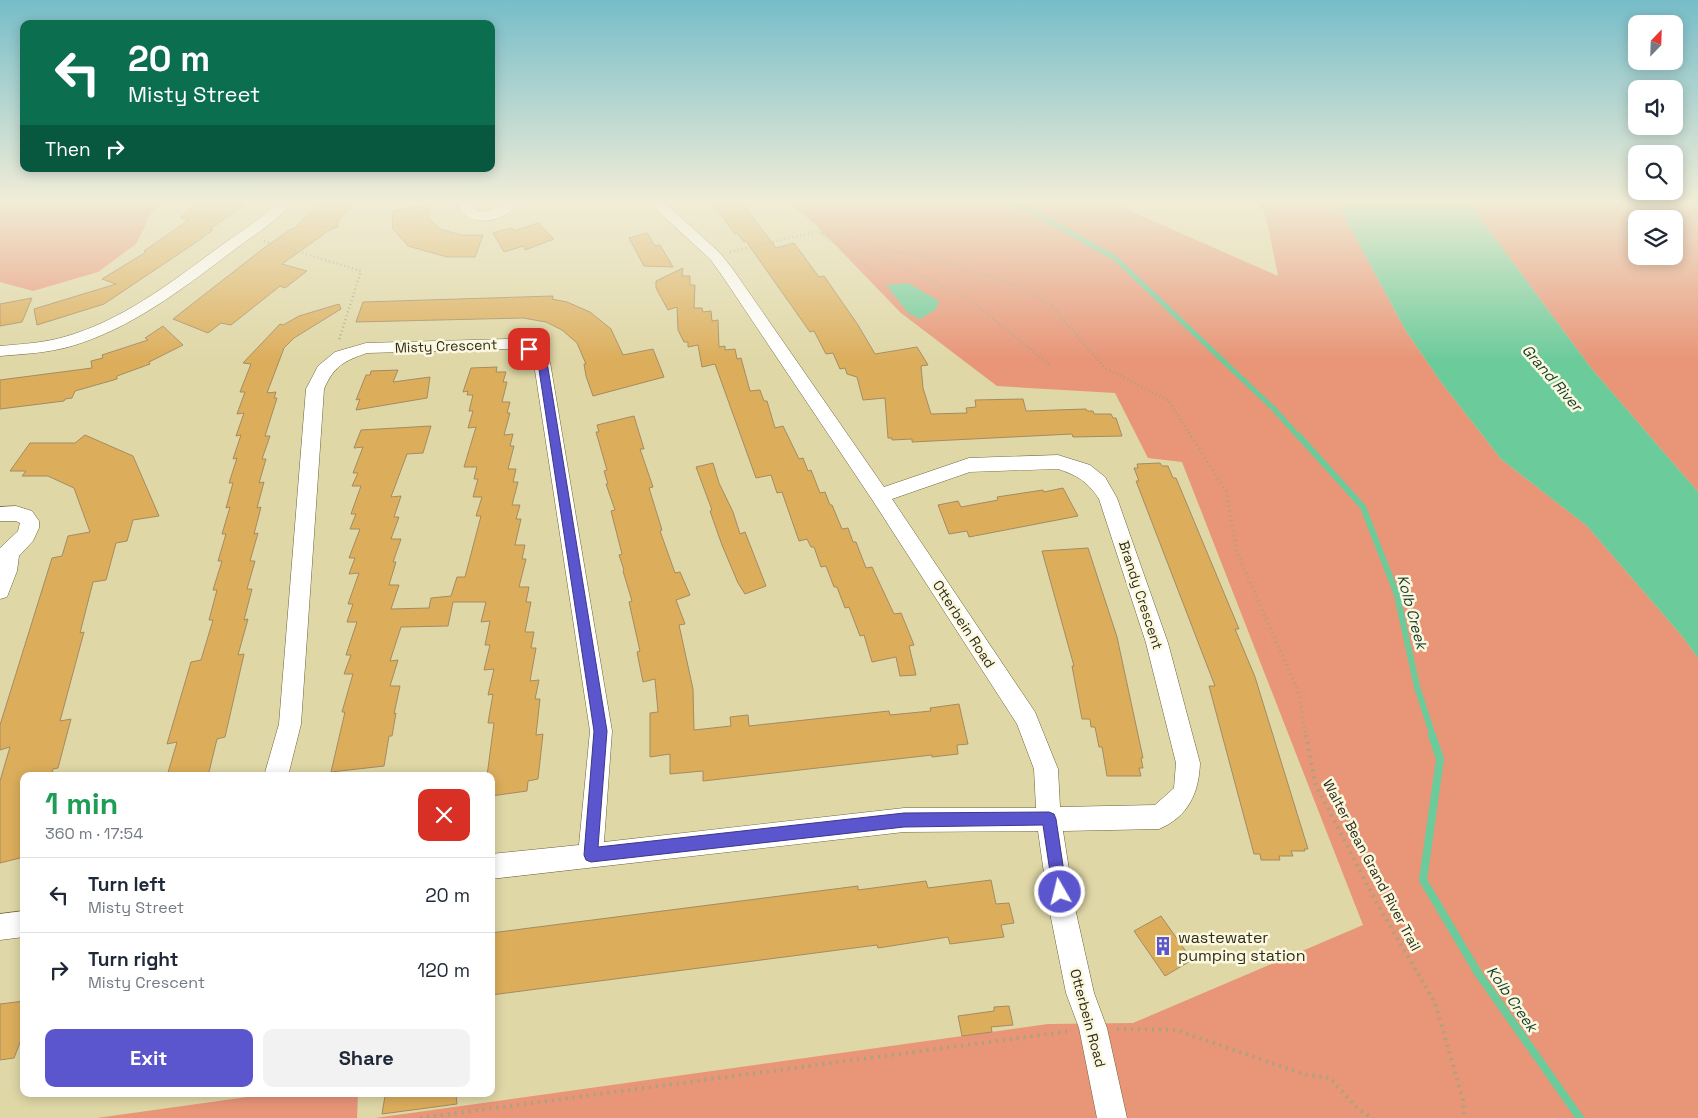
<!DOCTYPE html>
<html lang="en">
<head>
<meta charset="utf-8">
<style>
  :root { --surface:#fff; --page:#f2f2f3; --text:#1f2937; --muted:#747a83; --line:#e0e1e3; --accent:#5c56ce }
  body { margin:0; font-family:"Space Grotesk",sans-serif; background:var(--page); color:var(--text); height:100vh; display:flex; flex-direction:column; font-size:19px; white-space:nowrap }
  * { box-sizing:border-box; margin:0 }
  p { font-size:16px; color:var(--muted) }
  .icon { flex:none; width:28px; height:28px; fill:none; stroke:currentColor; stroke-width:2; stroke-linecap:round; stroke-linejoin:round }
  .map { position:relative; flex:1; overflow:hidden }
  .drawer { position:absolute; left:20px; top:772px; width:475px; height:325px; display:flex; flex-direction:column; background:var(--surface); border-radius:10px; box-shadow:0 2px 12px #0003 }
  .drawer>* { flex:none }
  .guide { position:absolute; left:20px; top:20px; width:475px; height:152px; border-radius:10px; box-shadow:0 2px 12px #0003; background:#0b6e4f; color:#fff; overflow:hidden }
  .needle { width:32px; rotate:23deg }
  .tools { position:absolute; left:1628px; top:15px; display:grid; gap:10px }
  .tools a { display:grid; place-items:center; width:55px; height:55px; border-radius:10px; background:var(--surface); box-shadow:0 2px 12px #0003; font-size:25px }
  .pin { position:absolute; display:grid; place-items:center; width:42px; height:42px; color:#fff; margin:-21px; border-radius:10px; box-shadow:0 2px 8px #0006 }
  .me { position:absolute; width:55px; margin:-28px; rotate:352deg; stroke-linejoin:round; filter:drop-shadow(0 0 4px #0008) }
  .turn { display:flex; align-items:center; gap:18px; height:105px; padding:0 25px; font-size:22px }
  .turn .icon { width:65px; height:65px; stroke-width:2.5 }
  .turn b { display:block; font-size:35px; line-height:42px }
  .then { display:flex; align-items:center; height:48px; padding:0 25px; background:#0003; gap:10px; font-size:19px }
  .round { display:grid; place-items:center; flex:none; width:52px; height:52px; border-radius:10px; background:var(--page) }
  .summary { display:flex; align-items:center; justify-content:space-between; height:85px; padding:0 25px }
  h1 { font-size:30px; font-weight:700; line-height:38px; color:#1e9e55 }
  .action { display:flex; gap:10px; margin-top:auto; padding:10px 25px }
  .action a { flex:1; height:58px; border-radius:10px; background:var(--accent); color:#fff; font-size:20px; font-weight:700; line-height:58px; text-align:center }
  .action a+a { background:var(--page); color:var(--text) }
  ul { padding:0; list-style:none }
  li { display:flex; align-items:center; gap:15px; height:75px; padding:0 25px; border-top:1px solid var(--line) }
  li div { flex:1 }
  li b { display:block; font-size:19px }
  li em { font-style:normal }
  .map>svg:first-child { display:block }
  .green { fill:#e89578; fill-rule:evenodd }
  .water { fill:#6ccb9b }
  .lines { fill:none; stroke-linecap:round; stroke-linejoin:round }
  .stream-far2 { stroke:#6ccb9b; stroke-width:5 }
  .stream-far1 { stroke:#6ccb9b; stroke-width:6 }
  .stream { stroke:#6ccb9b; stroke-width:8 }
  .building { fill:#dcae5c; stroke:#a48b61 }
  .minor-casing { stroke:#6b6336; stroke-width:1 }
  .path-far2 { stroke:#aaa47c; stroke-width:2.5; stroke-dasharray:1 3; stroke-linecap:butt }
  .path-far1 { stroke:#aaa47c; stroke-width:3; stroke-dasharray:1 4; stroke-linecap:butt }
  .path { stroke:#aaa47c; stroke-width:4; stroke-dasharray:2 5; stroke-linecap:butt }
  .minor { fill:#fff; fill-rule:evenodd }
  .route { fill:#5c56ce; stroke:#3c3886 }
  .labels { text-anchor:middle; stroke-width:5; stroke-linejoin:round; paint-order:stroke }
  .street-label { font-size:14px; fill:#2f2c19; stroke:#fbf8df }
  .water-label { font-size:15px; font-style:italic; fill:#143d2a; stroke:#fbf8df }
  .near-poi-label { font-size:16px; fill:#2f2c19; stroke:#fbf8df; text-anchor:start }
</style>
</head>
<body>
<div class="map">
<svg width="1698" height="1118" viewBox="0 0 1698 1118">
  <rect width="100%" height="100%" fill="#dfd7a6"/>
  <g class="green">
    <polygon points="0,203 160,203 151,213 136,244 98,272 33,291 0,282"/>
    <polygon points="787,203 1112,203 1278,276 1266,216 1258,203 1337,203 1406,331 1441,382 1501,459 1587,526 1682,636 1698,658 1698,1118 375,1118 1048,1024 1133,1023 1363,925 1182,462 1148,458 1115,393 997,386 901,313 814,223"/>
    <path d="M1469,203H1698V492L1591,368ZM1636,219H1674V256H1636Z"/>
    <polygon points="268,1094 358,1094 357,1118 97,1118"/>
  </g>
  <g class="water">
    <polygon points="1337,203 1469,203 1591,368 1698,492 1698,658 1682,636 1587,526 1501,459 1441,382 1406,331"/>
    <polygon points="908,283 939,301 936,309 920,319 908,313 886,285"/>
  </g>
  <g class="lines">
    <polyline class="stream-far2" points="1007,203 1029,210 1115,258 1274,409 1300,438"/>
    <polyline class="stream-far1" points="1299,436 1363,507 1397,595 1417,687 1433,736"/>
    <polyline class="stream" points="1432,735 1440,759 1423,880 1478,973 1580,1118"/>
  </g>
  <g class="building">
    <polygon points="200,203 246,203 209,230 213,230 195,243 104,304 37,325 34,309 116,284 102,279 146,252 144,251 180,226 188,220 180,217"/>
    <polygon points="325,203 354,203 337,222 338,227 331,229 282,264 307,271 285,288 280,286 231,325 221,323 208,333 173,319 264,248 291,229 293,230 318,205 323,206"/>
    <polygon points="712,203 742,203 776,248 794,243 819,277 824,276 858,325 875,354 917,347 928,365 921,366 923,388 931,414 967,413 966,408 976,407 975,400 1023,399 1026,411 1086,409 1087,411 1093,411 1094,414 1111,414 1113,418 1116,418 1122,436 1073,437 1072,434 912,442 912,439 892,440 892,438 888,438 885,398 863,400 857,377 847,374 845,368 840,369 833,353 826,354 814,331 810,332 746,241 744,242 737,233 735,234"/>
    <polygon points="428,205 429,218 440,229 461,235 483,235 475,257 447,257 408,246 393,229 392,211"/>
    <polygon points="538,223 554,239 525,250 524,246 504,252 493,233 512,228 514,231"/>
    <polygon points="647,233 655,246 660,245 673,267 644,266 629,238"/>
    <polygon points="683,268 682,276 690,276 690,285 695,285 694,308 702,308 703,312 711,311 712,321 718,320 719,347 725,346 725,350 735,349 737,359 741,358 750,391 760,390 764,401 767,401 775,428 783,426 799,459 803,458 808,471 811,470 820,493 825,492 830,505 832,505 842,529 848,528 853,542 856,542 866,568 872,567 894,614 901,613 914,645 909,646 916,675 900,676 896,657 872,662 864,635 860,636 849,607 845,608 837,587 834,587 826,566 821,567 814,547 811,547 807,539 799,541 782,492 777,493 771,475 756,478 715,364 702,367 698,345 688,347 688,342 684,342 678,330 677,307 668,310 656,288 656,281"/>
    <polygon points="553,296 552,299 567,302 590,312 611,329 623,355 653,349 664,377 593,396 586,376 584,364 586,364 577,343 562,330 546,322 523,318 356,322 363,302"/>
    <polygon points="32,298 22,322 0,326 0,304"/>
    <polygon points="339,304 341,309 294,338 284,348 267,393 276,392 274,398 277,398 265,436 270,436 262,459 266,459 259,483 264,482 257,508 261,507 254,534 258,533 250,561 255,561 247,589 252,589 244,620 248,619 238,655 244,654 225,737 217,739 208,776 167,776 177,742 167,744 191,662 201,660 213,620 209,620 217,590 213,590 222,561 218,561 226,534 222,534 230,507 226,508 233,483 229,483 237,458 233,459 241,435 236,436 244,413 237,414 245,392 240,392 251,364 243,363 280,324 283,325 299,316"/>
    <polygon points="163,326 183,345 149,362 150,364 117,376 117,379 75,391 72,398 65,399 64,401 0,409 0,380 92,368 91,361 103,358 102,355 148,340 145,338"/>
    <polygon points="497,367 496,372 506,372 503,382 507,382 502,402 510,402 507,413 510,413 504,435 513,434 510,446 514,446 508,469 516,469 513,482 518,482 512,505 520,505 516,519 521,519 515,545 525,545 522,559 526,559 519,587 529,587 526,602 531,602 525,632 534,632 531,648 536,648 530,681 539,680 535,699 540,699 536,735 543,734 538,779 528,781 527,791 491,796 491,776 487,776 494,723 488,723 493,694 488,695 494,669 484,670 490,645 485,645 490,621 481,622 486,602 453,602 448,626 401,627 390,661 398,660 390,686 400,686 394,714 396,713 392,736 389,736 384,766 331,772 345,712 342,712 353,674 344,674 351,655 346,655 357,622 347,622 353,604 348,604 359,573 349,574 355,558 349,558 360,529 350,529 356,514 351,514 361,486 352,486 358,473 353,473 363,447 354,448 361,430 431,426 423,453 407,454 391,497 401,496 394,517 399,517 391,539 401,539 393,562 396,562 389,585 399,585 391,609 429,608 431,598 451,596 457,577 465,577 481,516 476,516 482,497 473,497 478,479 474,479 477,467 464,467 476,427 468,428 473,411 469,411 473,395 467,395 468,391 463,392 471,368"/>
    <polygon points="398,370 393,382 430,377 427,398 356,410 360,399 356,400 366,375 370,375 371,371"/>
    <polygon points="634,416 644,449 640,449 653,487 649,488 662,530 660,531 675,573 680,572 690,595 676,600 685,624 679,625 693,689 694,730 731,726 730,717 748,715 749,726 889,711 890,715 931,711 930,708 959,704 968,744 957,745 958,754 932,757 932,755 703,781 703,771 670,774 670,754 650,757 650,713 658,712 655,679 643,682 637,652 640,651 629,602 632,601 623,571 624,570 619,555 622,554 611,511 615,510 606,484 608,484 604,471 607,470 596,432 599,432 597,425"/>
    <polygon points="85,435 133,456 159,516 133,520 127,541 116,543 106,580 93,582 80,633 84,632 60,721 71,719 58,768 53,769 51,776 24,776 24,857 0,863 0,781 10,747 0,750 0,725 52,558 62,556 68,536 90,532 74,488 48,476 22,476 26,471 10,471 30,443 75,443"/>
    <polygon points="713,463 719,483 733,512 740,534 745,532 766,586 745,594 738,583 722,545 710,511 712,510 696,467"/>
    <polygon points="1160,463 1162,466 1168,466 1173,478 1176,478 1239,629 1235,629 1255,677 1308,849 1304,849 1305,851 1291,851 1293,856 1279,856 1280,860 1261,860 1260,854 1254,854 1209,686 1215,686 1136,481 1139,481 1134,468 1138,468 1137,464"/>
    <polygon points="1063,488 1078,516 969,537 967,531 949,534 938,505 958,501 961,507 998,500 997,497 1043,490 1044,492"/>
    <polygon points="1088,548 1117,637 1143,758 1141,758 1143,768 1139,768 1141,776 1107,776 1102,747 1099,747 1095,727 1091,727 1090,719 1082,719 1072,666 1074,666 1042,551"/>
    <polygon points="991,880 996,904 1009,903 1014,923 1001,925 1004,937 950,944 948,937 878,948 877,945 491,995 491,933 858,886 858,890 926,881 928,888"/>
    <polygon points="1161,916 1192,960 1165,976 1134,931"/>
    <polygon points="24,1001 24,1032 14,1058 0,1060 0,1004"/>
    <polygon points="1009,1006 1013,1025 991,1027 992,1032 962,1036 958,1016 994,1011 994,1007"/>
    <polygon points="396,1094 456,1094 457,1104 382,1114 385,1096"/>
  </g>
  <g class="lines">
    <g class="minor-casing">
      <g id="minor">
        <path d="M276,203H291C277,222 256,233 238,247C186,286 135,327 72,346C48,353 24,354 0,356V346C22,344 43,343 64,337C121,321 169,284 215,250C235,235 258,222 276,203Z"/>
        <path d="M459,203H473V208C484,216 492,209 503,204C507,202 514,203 519,203C506,221 473,229 459,209Z"/>
        <path d="M649,203H665L720,253L732,268L884,487L969,458L1058,455L1090,465L1105,477L1117,498L1168,643L1200,763C1199,793 1188,817 1159,829L1063,831L1075,908L1094,993L1107,1028L1127,1118H1097L1079,1028L1066,993L1049,908L1038,831L904,832L491,879V854L579,845L590,731L534,364L523,353L508,349L367,353C344,361 334,366 324,389L301,724L288,776H264L279,724L306,389L318,366L335,352L366,343L508,339L535,345L550,362L612,731L604,842L904,808H1036L1034,769L1017,724L873,501L721,274L710,259ZM1058,469C1077,475 1088,482 1099,499L1146,643L1176,763L1174,788L1155,805L1060,807L1058,769L1035,712L892,499L970,472Z"/>
        <polygon points="16,506 32,511 39,521 39,528 33,541 19,556 17,571 7,597 0,599 0,548 18,531 20,523 16,521 0,521 0,507"/>
        <polygon points="24,911 24,937 0,940 0,914"/>
      </g>
    </g>
    <g class="path-far2">
      <polyline points="820,232 878,275"/>
      <polyline points="822,233 843,244 903,267 966,297 1051,366"/>
      <polyline points="264,241 361,271 339,340"/>
      <polyline points="730,252 818,231 956,266 1015,285 1051,305 1104,367 1169,401 1192,438"/>
    </g>
    <polyline class="path-far1" points="1191,436 1226,491 1237,553 1298,691 1306,736"/>
    <g class="path">
      <polyline points="1306,735 1315,783 1374,898 1435,1003 1463,1100 1464,1118"/>
      <polyline points="1117,1029 1176,1030 1303,1074 1330,1078 1357,1108 1372,1118"/>
      <polyline points="420,1118 1071,1031"/>
    </g>
    <use href="#minor" class="minor"/>
  </g>
  <linearGradient id="sky" x2="0" y2="1"><stop stop-color="#76bdc9"/><stop offset="0.56" stop-color="#f1edd7"/><stop offset="1" stop-color="#f1edd7" stop-opacity="0"/></linearGradient>
  <rect width="1698" height="360" fill="url(#sky)"/>
  <polygon class="route" points="529,346 547,362 607,731 598,847 904,813 1049,812 1054,814 1056,819 1067,892 1065,898 1060,900 1055,898 1053,892 1043,825 904,827 591,862 586,860 584,855 594,731 538,363 524,349"/>
  <defs>
    <g id="building-bare" transform="scale(1.5)"><path d="M-4-6H4V6H1V3H-1V6H-4ZM-2.5-4.3h1.7v1.8h-1.7ZM.8-4.3h1.7v1.8H.8ZM-2.5-1h1.7V.8h-1.7ZM.8-1h1.7V.8H.8Z" fill="#5c56ce" stroke="#fbf8df" stroke-width="2.5" paint-order="stroke"/></g>
  </defs>
  <g fill-rule="evenodd">
    <use href="#building-bare" x="1163" y="946"/>
  </g>
  <g class="labels">
    <g class="street-label">
      <text transform="translate(446 346) rotate(-2)" y="5">Misty Crescent</text>
      <text transform="translate(1141 595) rotate(72)" y="5">Brandy Crescent</text>
      <text transform="translate(964 624) rotate(57)" y="5">Otterbein Road</text>
      <text transform="translate(1372 865) rotate(62)" y="5">Walter Bean Grand River Trail</text>
      <text transform="translate(1088 1018) rotate(75)" y="5">Otterbein Road</text>
    </g>
    <g class="water-label">
      <text transform="translate(1552 378) rotate(49)" y="5">Grand River</text>
      <text transform="translate(1412 612) rotate(75)" y="5">Kolb Creek</text>
      <text transform="translate(1512 999) rotate(55)" y="5">Kolb Creek</text>
    </g>
    <g class="near-poi-label">
      <text x="1178" y="943">wastewater<tspan x="1178" dy="18">pumping station</tspan></text>
    </g>
  </g>
</svg>
<div class="tools">
<a><svg class="needle" viewBox="-14 -14 28 28"><path d="M0-13l5 13h-10z" fill="#e53935"/><path d="M0 13l5-13h-10z" fill="#747a83"/></svg></a>
<a><svg class="icon" aria-label="sound" viewBox="0 0 24 24"><path d="M4 9h4l5-4v14l-5-4H4zM17 9q2 3 0 6"/></svg></a>
<a><svg class="icon" aria-label="search" viewBox="0 0 24 24"><circle cx="10" cy="10" r="6"/><path d="M15 15l6 6"/></svg></a>
<a><svg class="icon" aria-label="layers" viewBox="0 0 24 24"><path d="M12 4l9 5-9 5-9-5zM3 14l9 5 9-5"/></svg></a>
</div>
<div class="pin" style="left:529px;top:349px;background:#d93025"><svg class="icon" aria-label="arrive" viewBox="0 0 24 24"><path d="M6 21V4h12l-3 4 3 4H6"/></svg></div>
<svg class="me" style="left:1060px;top:892px" viewBox="-20 -20 40 40"><circle r="17" fill="#5c56ce" stroke="#fff" stroke-width="3"/><path d="M0-11L8 9 0 5-8 9z" fill="#fff"/></svg>
<div class="guide">
<div class="turn"><svg class="icon" aria-label="left" viewBox="0 0 24 24"><path d="M17 20v-9H6M10 6l-5 5 5 5"/></svg><div><b>20 m</b>Misty Street</div></div>
<div class="then">Then<svg class="icon" aria-label="right" viewBox="0 0 24 24"><path d="M7 20v-9h11M14 6l5 5-5 5"/></svg></div>
</div>
<section class="drawer">
<div class="summary"><div><h1>1 min</h1><p>360 m · 17:54</p></div><a class="round" style="background:#d93025;color:#fff"><svg class="icon" aria-label="close" viewBox="0 0 24 24"><path d="M6 6l12 12M18 6L6 18"/></svg></a></div>
<ul>
<li><svg class="icon" aria-label="left" viewBox="0 0 24 24"><path d="M17 20v-9H6M10 6l-5 5 5 5"/></svg><div><b>Turn left</b><p>Misty Street</p></div><em>20 m</em></li>
<li><svg class="icon" aria-label="right" viewBox="0 0 24 24"><path d="M7 20v-9h11M14 6l5 5-5 5"/></svg><div><b>Turn right</b><p>Misty Crescent</p></div><em>120 m</em></li>
</ul>
<div class="action"><a>Exit</a><a>Share</a></div>
</section>
</div>
</body>
</html>
